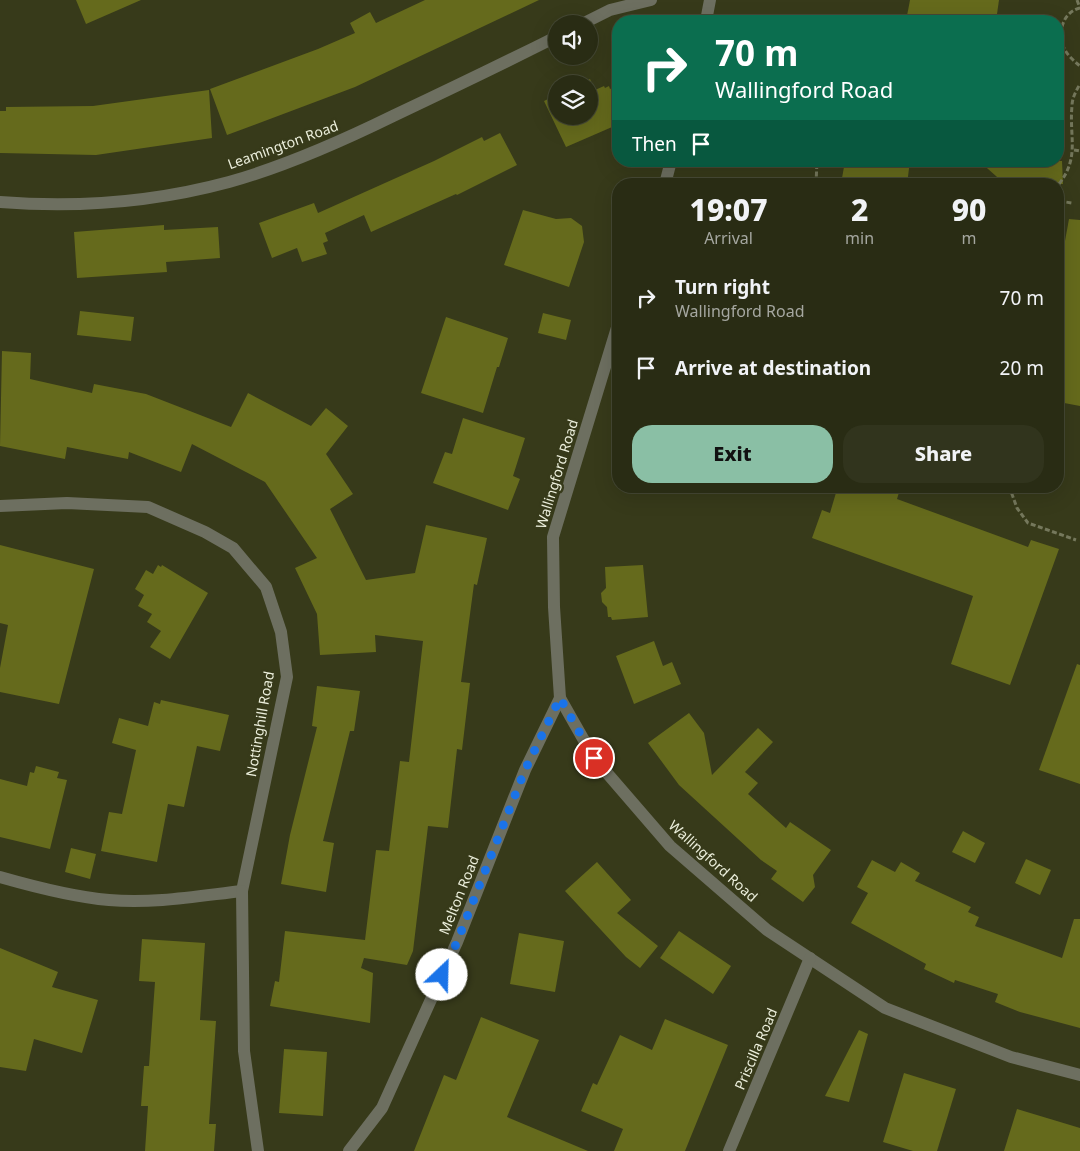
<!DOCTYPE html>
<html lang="en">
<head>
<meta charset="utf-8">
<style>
  :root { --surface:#292c14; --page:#31341d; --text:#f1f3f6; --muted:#a5a7a0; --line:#454834; --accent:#8abfa5 }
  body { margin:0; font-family:"Noto Sans",sans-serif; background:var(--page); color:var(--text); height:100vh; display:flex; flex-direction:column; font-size:19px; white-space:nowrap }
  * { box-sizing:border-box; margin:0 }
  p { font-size:16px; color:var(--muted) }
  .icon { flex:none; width:28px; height:28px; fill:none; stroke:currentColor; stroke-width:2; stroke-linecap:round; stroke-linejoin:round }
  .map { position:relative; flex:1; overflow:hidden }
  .details { position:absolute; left:612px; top:178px; width:452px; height:315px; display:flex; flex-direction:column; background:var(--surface); border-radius:20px; box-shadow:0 5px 20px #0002,0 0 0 1px var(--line) }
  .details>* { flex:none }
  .top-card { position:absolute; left:612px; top:15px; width:452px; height:152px; border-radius:20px; box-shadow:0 5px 20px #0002,0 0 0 1px var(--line); background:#0b6e4f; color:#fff; overflow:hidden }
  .buttons { position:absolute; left:548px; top:15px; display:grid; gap:10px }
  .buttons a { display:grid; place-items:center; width:50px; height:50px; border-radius:50%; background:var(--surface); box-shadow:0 5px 20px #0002,0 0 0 1px var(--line); font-size:25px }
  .pin { position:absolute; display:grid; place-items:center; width:42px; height:42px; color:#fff; margin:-21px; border:2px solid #fff; border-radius:50%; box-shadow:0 1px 5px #0007 }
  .me { position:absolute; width:55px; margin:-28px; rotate:24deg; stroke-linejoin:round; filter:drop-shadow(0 0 4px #0008) }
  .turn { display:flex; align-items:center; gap:18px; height:105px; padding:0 20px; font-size:22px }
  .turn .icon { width:65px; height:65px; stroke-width:2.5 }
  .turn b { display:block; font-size:35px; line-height:42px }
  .then { display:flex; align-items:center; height:48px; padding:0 20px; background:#0003; gap:10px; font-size:19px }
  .eta { display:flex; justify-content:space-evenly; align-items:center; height:85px; text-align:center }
  .eta b { font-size:30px; font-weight:800; line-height:35px }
  .primary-button { display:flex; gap:10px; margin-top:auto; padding:10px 20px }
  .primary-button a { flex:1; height:58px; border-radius:20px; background:var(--accent); color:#111; font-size:20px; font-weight:800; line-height:58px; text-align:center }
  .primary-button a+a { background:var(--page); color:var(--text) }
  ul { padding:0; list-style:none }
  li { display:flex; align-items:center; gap:15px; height:70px; padding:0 20px }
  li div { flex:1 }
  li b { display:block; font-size:19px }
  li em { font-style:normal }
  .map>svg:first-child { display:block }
  .building { fill:#656a1c }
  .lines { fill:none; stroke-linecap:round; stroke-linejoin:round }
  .path { stroke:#75785c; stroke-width:3; stroke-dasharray:5 2.5; stroke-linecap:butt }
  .minor { stroke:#6d6f60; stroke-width:12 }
  .route { stroke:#1a73e8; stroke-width:9; stroke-dasharray:0 16.2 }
  .labels { text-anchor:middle; stroke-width:5; stroke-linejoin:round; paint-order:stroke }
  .street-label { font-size:14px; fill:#ecefdc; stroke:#373a1a }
</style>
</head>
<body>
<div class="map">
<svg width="1080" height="1151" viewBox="0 0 1080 1151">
  <rect width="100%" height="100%" fill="#373a1a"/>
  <g class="building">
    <polygon points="76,0 141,0 86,24"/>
    <polygon points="425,0 539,0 355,87 227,135 210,89 318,49 355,33 350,23 370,12 376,23"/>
    <polygon points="910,0 999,0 996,21 906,21"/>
    <polygon points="590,79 595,90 604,86 605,88 609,86 610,89 619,85 619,124 566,147 544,101 556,95 556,116 589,116 589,84 580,84"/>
    <polygon points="209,90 212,138 96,155 0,153 0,111 6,111 6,107 93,106"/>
    <polygon points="500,133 517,165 457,195 456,194 371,232 364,215 325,233 328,241 323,243 327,254 302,262 297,248 272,258 259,223 314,203 318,213 434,161 482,137 484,141"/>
    <polygon points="845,161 910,161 907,184 841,184"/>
    <polygon points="979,161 1062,161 1063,184 1005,184"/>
    <polygon points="523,210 556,219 571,218 582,226 584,242 569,287 504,265"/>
    <polygon points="1069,219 1080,220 1080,406 1059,402 1059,274"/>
    <polygon points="164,225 164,230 218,227 220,258 166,262 167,272 77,278 74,232"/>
    <polygon points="80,311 134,317 131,341 77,335"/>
    <polygon points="543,313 571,320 566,340 538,333"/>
    <polygon points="446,317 508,338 499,367 497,367 483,413 421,393"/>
    <polygon points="2,351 31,353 30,379 92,393 94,384 146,394 231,427 248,393 311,426 326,408 348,426 326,454 353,494 330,509 366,580 415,573 426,525 487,538 477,585 474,584 461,682 470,683 462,750 457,749 448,828 428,826 413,951 407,965 364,958 361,968 373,973 370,1023 270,1006 275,981 279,982 285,931 365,940 376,850 389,851 400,761 409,762 423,641 375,635 376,652 320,655 317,614 295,568 317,558 265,482 192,444 181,472 129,452 128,459 67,447 65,459 0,446"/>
    <polygon points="463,418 525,438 513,476 520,479 508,510 433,483 445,452 452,454"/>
    <polygon points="838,486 901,486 897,499 1028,547 1031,540 1059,549 1010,685 951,664 973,596 812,538 822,510 830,513"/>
    <polygon points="0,545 94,569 59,704 0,692 0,668 8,625 0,623"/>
    <polygon points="158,565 161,567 162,565 208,593 170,659 150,647 161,631 147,622 152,614 138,606 144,595 135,589 146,570 153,574"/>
    <polygon points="643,565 648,617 612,620 611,617 608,617 607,607 602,602 601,593 606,588 605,567"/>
    <polygon points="654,641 663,666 672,662 681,684 634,704 616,656"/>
    <polygon points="1077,664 1080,665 1080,784 1039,770"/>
    <polygon points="317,686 360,691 354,731 350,731 323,841 334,843 326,892 281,884 290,835 317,727 312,726"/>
    <polygon points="161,700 229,715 220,751 197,746 184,807 168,804 157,862 101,851 109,812 122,814 136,750 112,743 119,718 148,726 154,702 160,704"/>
    <polygon points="689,713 704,733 712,775 758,728 773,742 745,772 758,783 748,794 786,828 790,822 831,850 813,875 815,887 803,902 771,879 777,871 761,860 679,785 648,743"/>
    <polygon points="36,766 59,772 57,778 67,780 50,849 0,837 0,779 27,786 30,772 34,773"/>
    <polygon points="963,831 985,843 975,863 952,852"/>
    <polygon points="71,848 96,854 90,879 65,872"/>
    <polygon points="1026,859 1051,870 1040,895 1015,883"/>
    <polygon points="872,860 895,872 901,862 920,873 915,881 971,907 968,912 979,917 975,926 1062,958 1074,919 1080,919 1080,1028 1020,1012 995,1002 998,994 955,980 954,983 924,969 926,964 851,923 868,893 857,887"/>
    <polygon points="597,862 631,900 617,913 658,946 640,968 626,957 565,891"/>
    <polygon points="679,931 731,966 713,994 660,958"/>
    <polygon points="519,933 564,941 555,992 510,984"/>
    <polygon points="142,939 205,943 200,1020 216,1021 209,1124 216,1124 214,1151 145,1151 148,1106 141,1106 144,1066 149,1066 155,982 139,981"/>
    <polygon points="0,948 58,972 52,987 98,1000 82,1053 34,1039 26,1071 0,1067"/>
    <polygon points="481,1017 539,1040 507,1117 588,1151 414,1151 444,1075 456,1080"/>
    <polygon points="665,1019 728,1045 685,1151 614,1151 623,1129 581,1111 593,1083 597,1085 620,1035 652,1050"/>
    <polygon points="859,1030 868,1034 849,1102 825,1096"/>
    <polygon points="284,1049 327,1052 323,1116 279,1113"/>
    <polygon points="904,1073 956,1089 937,1151 913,1151 883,1142"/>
    <polygon points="1017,1109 1080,1128 1080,1151 1004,1151"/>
  </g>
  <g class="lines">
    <g class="path">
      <polyline points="1077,0 1080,8"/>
      <path d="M1080,8C1063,12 1057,32 1064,48C1067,55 1074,61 1080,66"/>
      <polyline points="1074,150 1080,151"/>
      <polyline points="816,184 817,161"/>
      <polyline points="993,184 996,181"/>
      <path d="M1059,184C1080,157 1069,137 1072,106C1072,98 1076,91 1080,84"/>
      <polyline points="1059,201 1072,203"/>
      <polyline points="1009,486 1017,508 1028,523 1076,540"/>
    </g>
    <g class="minor">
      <polyline points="706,21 710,0"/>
      <polyline points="582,24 610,10 651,0"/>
      <polyline points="665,184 671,161"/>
      <path d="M0,202C76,208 155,202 229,182C286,166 340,142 393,116C448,90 502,64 556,37"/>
      <polyline points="619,321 553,537 554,607 560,698 594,758 670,846 767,930 885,1008 1011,1057 1080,1075"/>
      <path d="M0,506L67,503L148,507L205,532L233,548L266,587L281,632L287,677L242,891C198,896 153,904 109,900C73,897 35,887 0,877"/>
      <polyline points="242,891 244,1051 258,1151"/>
      <polyline points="349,1151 382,1108 457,942 525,770 560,698"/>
      <polyline points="729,1151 810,958"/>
    </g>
  </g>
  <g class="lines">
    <polyline class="route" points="442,975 457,942 525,770 560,698 594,758"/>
  </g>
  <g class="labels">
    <g class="street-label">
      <text transform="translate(283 145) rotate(-20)" y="5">Leamington Road</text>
      <text transform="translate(557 474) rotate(-73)" y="5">Wallingford Road</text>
      <text transform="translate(260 724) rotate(-80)" y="5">Nottinghill Road</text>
      <text transform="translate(713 861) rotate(42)" y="5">Wallingford Road</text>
      <text transform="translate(459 895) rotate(-68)" y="5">Melton Road</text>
      <text transform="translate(756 1049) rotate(-67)" y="5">Priscilla Road</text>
    </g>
  </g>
</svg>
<div class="buttons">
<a><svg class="icon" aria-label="sound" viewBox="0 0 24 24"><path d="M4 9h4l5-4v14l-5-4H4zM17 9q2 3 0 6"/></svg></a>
<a><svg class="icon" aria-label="layers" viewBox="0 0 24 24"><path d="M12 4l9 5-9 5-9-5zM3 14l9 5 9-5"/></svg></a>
</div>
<div class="pin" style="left:594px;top:758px;background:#d93025"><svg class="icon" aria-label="arrive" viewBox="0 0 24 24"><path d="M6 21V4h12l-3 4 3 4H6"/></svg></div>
<svg class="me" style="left:442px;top:975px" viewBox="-20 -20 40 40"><circle r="19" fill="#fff"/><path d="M0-13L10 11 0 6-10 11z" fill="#1a73e8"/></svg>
<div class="top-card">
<div class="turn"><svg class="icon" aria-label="right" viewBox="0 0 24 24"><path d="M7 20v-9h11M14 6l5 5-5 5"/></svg><div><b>70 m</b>Wallingford Road</div></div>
<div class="then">Then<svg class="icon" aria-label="arrive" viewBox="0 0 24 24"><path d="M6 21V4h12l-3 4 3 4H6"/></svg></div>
</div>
<section class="details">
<div class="eta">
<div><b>19:07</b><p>Arrival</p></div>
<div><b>2</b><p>min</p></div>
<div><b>90</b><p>m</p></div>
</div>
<ul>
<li><svg class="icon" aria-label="right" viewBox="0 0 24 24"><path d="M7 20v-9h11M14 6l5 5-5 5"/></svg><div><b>Turn right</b><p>Wallingford Road</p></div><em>70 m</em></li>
<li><svg class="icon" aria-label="arrive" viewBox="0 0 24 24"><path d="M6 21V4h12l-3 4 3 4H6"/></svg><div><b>Arrive at destination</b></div><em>20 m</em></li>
</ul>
<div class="primary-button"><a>Exit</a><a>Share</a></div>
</section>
</div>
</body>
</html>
